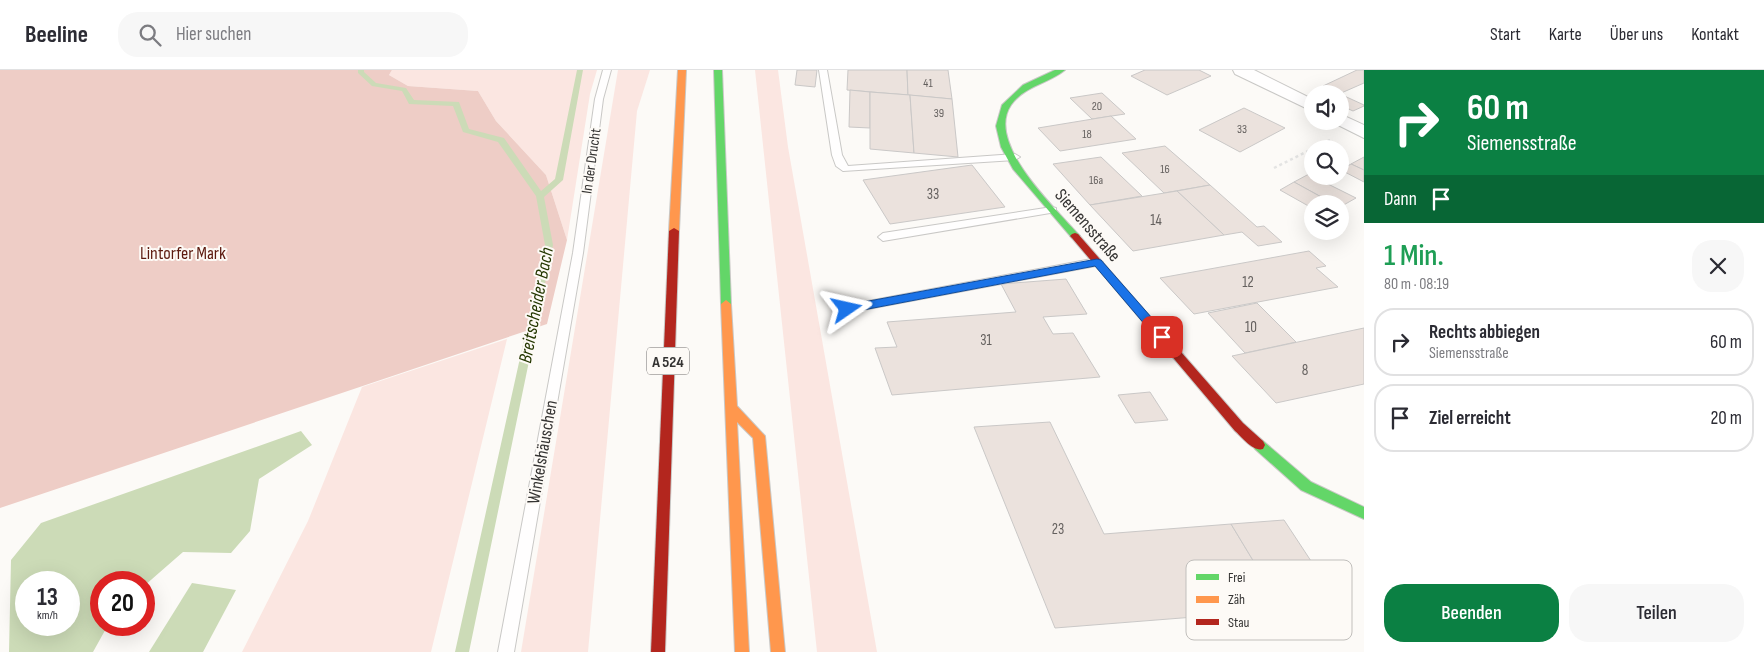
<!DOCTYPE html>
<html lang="de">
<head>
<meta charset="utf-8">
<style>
  :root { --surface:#fff; --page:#f7f7f7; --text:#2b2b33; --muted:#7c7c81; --line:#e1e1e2; --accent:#0b8043 }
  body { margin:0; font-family:"Sofia Sans Condensed",sans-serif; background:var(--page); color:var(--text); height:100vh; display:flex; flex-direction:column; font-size:19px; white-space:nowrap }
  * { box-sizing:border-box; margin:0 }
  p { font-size:16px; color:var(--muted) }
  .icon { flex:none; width:28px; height:28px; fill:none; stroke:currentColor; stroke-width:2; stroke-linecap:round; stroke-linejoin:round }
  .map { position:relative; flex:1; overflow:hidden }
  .panel { display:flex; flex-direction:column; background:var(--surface); width:400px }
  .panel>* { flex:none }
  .hud { background:#0b8043; color:#fff; overflow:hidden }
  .fabs { position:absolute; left:1304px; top:15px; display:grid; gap:10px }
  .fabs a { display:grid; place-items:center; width:45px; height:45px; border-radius:50%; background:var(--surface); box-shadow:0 5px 20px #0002; font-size:25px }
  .speed { position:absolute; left:15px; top:501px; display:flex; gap:10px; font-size:25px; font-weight:700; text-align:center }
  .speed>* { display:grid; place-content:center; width:65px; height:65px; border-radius:50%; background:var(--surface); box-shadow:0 5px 20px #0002; line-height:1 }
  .speed small { font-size:12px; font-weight:400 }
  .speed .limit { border:8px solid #d22; background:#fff; color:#111 }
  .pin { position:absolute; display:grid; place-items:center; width:42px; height:42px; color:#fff; margin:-21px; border-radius:10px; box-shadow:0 2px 8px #0006 }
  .me { position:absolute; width:55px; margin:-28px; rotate:79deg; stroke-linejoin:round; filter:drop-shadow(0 0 4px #0008) }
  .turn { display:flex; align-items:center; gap:18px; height:105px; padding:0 20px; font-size:22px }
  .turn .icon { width:65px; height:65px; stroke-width:2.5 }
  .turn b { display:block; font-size:35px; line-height:42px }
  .then { display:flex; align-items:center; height:48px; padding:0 20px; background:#0003; gap:10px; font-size:19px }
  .round { display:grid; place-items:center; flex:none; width:52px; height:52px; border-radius:20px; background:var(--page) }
  .headline { display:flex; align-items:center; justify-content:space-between; height:85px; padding:0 20px }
  h1 { font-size:30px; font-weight:600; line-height:38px; color:#1e9e55 }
  .primary-button { display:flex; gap:10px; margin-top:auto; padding:10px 20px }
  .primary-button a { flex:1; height:58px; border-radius:20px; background:var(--accent); color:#fff; font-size:20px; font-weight:600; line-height:58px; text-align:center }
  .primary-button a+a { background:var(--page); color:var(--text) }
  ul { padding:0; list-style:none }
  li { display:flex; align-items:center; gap:15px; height:68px; margin:0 10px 8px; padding:0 10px; border:2px solid var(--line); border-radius:20px }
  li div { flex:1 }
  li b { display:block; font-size:19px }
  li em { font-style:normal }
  header { display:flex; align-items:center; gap:30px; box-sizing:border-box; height:70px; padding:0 25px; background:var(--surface); border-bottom:1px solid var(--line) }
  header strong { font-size:24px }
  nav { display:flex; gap:28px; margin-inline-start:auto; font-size:18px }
  .search { width:350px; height:45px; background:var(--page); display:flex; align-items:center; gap:12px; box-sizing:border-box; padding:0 18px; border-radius:20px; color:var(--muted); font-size:19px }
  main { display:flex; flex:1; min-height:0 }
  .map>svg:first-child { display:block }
  .green { fill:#fbe6e1 }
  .forest { fill:#eecdc6 }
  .water { fill:#ccdbb7; fill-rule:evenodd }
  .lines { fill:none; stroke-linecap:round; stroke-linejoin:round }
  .stream { fill:#ccdbb7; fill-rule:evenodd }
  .building { fill:#ebe2dd; stroke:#cac8c7 }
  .lane-casing { stroke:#c9c8c6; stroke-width:2 }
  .street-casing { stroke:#c9c8c6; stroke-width:2 }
  .fast-casing { stroke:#c9c8c6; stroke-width:2 }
  .slow-casing { stroke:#c9c8c6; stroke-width:2 }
  .jam-casing { stroke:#c9c8c6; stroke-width:2 }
  .path { stroke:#e4e4e3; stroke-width:2.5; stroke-dasharray:3 3; stroke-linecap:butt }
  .lane { fill:#fffefe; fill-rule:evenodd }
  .street { fill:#fffefe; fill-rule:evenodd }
  .fast { fill:#63d668; fill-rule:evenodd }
  .slow { fill:#ff974d; fill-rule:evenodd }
  .jam { fill:#b3261e; fill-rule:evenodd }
  .route { fill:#1a73e8; stroke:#114b97 }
  .labels { text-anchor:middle; stroke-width:4; stroke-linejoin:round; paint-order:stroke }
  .far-number-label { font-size:12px; fill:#64605e }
  .far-street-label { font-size:15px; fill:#353433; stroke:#fdfaf6 }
  .number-label { font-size:15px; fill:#64605e }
  .shield { fill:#fdfaf6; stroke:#716f6e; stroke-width:1 }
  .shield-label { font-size:16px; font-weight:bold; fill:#353433 }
  .street-label { font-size:18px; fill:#353433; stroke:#fdfaf6 }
  .park-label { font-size:18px; fill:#5d1a0f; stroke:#fdfaf6 }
  .water-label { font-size:19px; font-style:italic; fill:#243700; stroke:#fdfaf6 }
  .key { fill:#fdfaf6; stroke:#c1bfbc; stroke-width:1 }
  .key-label { font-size:14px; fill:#353433 }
</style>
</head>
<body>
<header>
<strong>Beeline</strong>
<div class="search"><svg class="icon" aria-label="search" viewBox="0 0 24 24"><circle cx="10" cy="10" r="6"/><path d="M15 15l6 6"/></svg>Hier suchen</div>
<nav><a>Start</a><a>Karte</a><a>Über uns</a><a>Kontakt</a></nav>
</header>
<main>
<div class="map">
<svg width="1364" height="582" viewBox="0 0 1364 582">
  <rect width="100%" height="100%" fill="#fcfaf7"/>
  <g class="green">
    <polygon points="392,0 597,0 590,24 567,170 546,105 496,51 478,21 408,16 389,5"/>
    <polygon points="618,0 650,0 637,41 588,582 521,582"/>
    <polygon points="755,0 778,0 788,77 877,582 817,582"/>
    <polygon points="507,269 431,582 242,582 308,451 362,317"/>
  </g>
  <polygon class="forest" points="0,0 392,0 389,5 408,16 478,21 496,51 546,105 567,170 547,254 0,438"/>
  <g class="water">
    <path d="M301,361L312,375L259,409L250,461L231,483L183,482L144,516V512H101V555H108L93,582H9L11,490L41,453ZM26,512H69V555H26Z"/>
    <polygon points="192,513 236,520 203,582 149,582"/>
  </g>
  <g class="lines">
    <polygon class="stream" points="358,0 364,0 364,2 376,13 406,18 414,30 459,32 469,59 504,68 541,121 555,109 577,0 583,0 563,110 544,127 553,175 469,582 455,582 545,175 536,126 498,72 463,62 453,36 409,34 402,21 372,16 358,3"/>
  </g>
  <g class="building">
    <polygon points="797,0 817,0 815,17 795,15"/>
    <polygon points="848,0 907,0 908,25 847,20"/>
    <polygon points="907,0 948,0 952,29 908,25"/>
    <polygon points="1145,0 1199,0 1211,6 1167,25 1131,6"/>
    <polygon points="1357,0 1364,0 1364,13 1339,24 1323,16"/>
    <polygon points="850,20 870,22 870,58 849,57"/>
    <polygon points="870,22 910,25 914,83 870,79"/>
    <polygon points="1102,23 1125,44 1092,49 1070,28"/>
    <polygon points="1340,24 1364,35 1364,36 1353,41 1340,35"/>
    <polygon points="910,25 952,29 958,87 914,83"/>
    <polygon points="1244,38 1285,58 1240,82 1199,60"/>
    <polygon points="1111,46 1136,69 1060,81 1038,58"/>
    <polygon points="1165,76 1210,115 1164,123 1122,83"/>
    <polygon points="1101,87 1142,126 1090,135 1053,94"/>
    <polygon points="1364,87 1364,100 1351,94"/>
    <polygon points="1351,94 1364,100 1364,112 1341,100"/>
    <polygon points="972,95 1005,137 890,154 863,110"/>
    <polygon points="1309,104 1312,106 1356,128 1340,137 1340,134 1334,134 1294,112"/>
    <polygon points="1294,112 1334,134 1312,134 1312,138 1280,120"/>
    <polygon points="1210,115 1257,157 1264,156 1282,172 1258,176 1242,162 1224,165 1177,121"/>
    <polygon points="1177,121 1224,165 1133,181 1090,135"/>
    <polygon points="1309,181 1326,196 1316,198 1338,217 1194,244 1160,208"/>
    <polygon points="1066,209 1087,244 1043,247 1053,264 1073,263 1100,307 892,325 875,278 897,277 887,252 1016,242 1001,214"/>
    <polygon points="1257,233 1296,272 1245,283 1208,243"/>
    <polygon points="1364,258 1364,314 1276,333 1232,286"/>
    <polygon points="1150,322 1168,350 1135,353 1118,325"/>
    <polygon points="1050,352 1104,464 1231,454 1283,540 1055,558 974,357"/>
    <polygon points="1284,450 1340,535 1283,540 1231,454"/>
  </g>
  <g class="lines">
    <g class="lane-casing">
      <g id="lane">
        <polygon points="603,0 611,0 603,29 583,183 514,582 498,582 573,183 595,29"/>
        <polygon points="819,0 827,0 842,85 848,96 1015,84 1020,87 1015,90 843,101 836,96 832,85"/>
        <polygon points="1052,137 1056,138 1056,142 883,171 878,167 883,163"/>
        <polygon points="1097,188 1103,192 1101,195 847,243 841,239 847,235"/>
      </g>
    </g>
    <g class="street-casing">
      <g id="street">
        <polygon points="1233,0 1254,0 1312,29 1312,41 1235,4"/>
        <polygon points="1340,44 1364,55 1364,68 1334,53 1332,51 1340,51"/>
      </g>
    </g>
    <g class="fast-casing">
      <g id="fast">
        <polygon points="714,0 722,0 731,234 726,238 721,234"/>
        <path d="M1055,0H1065C1048,14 1024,16 1011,35C985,73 1055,138 1078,164L1080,166L1078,168H1072L1013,99L1001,77L996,56L1002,35L1023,15Z"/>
        <polygon points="1259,370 1263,371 1311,412 1364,437 1364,449 1301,420 1255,379 1253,375 1255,371"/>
      </g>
    </g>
    <g class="slow-casing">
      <g id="slow">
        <polygon points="678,0 686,0 679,161 674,164 669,161"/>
        <polygon points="726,230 731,234 737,336 765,366 785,582 771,582 753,368 737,352 749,582 735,582 721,234"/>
      </g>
    </g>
    <g class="jam-casing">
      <g id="jam">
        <polygon points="674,158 679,161 665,582 651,582 669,161"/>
        <path d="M1075,163L1078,164L1243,353L1263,371L1265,375L1263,379C1253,382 1242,367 1235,361L1072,168L1070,166L1072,164Z"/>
      </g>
    </g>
    <polyline class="path" points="1274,98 1330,70"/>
    <use href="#lane" class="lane"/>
    <use href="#street" class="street"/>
    <use href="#fast" class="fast"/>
    <use href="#slow" class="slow"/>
    <use href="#jam" class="jam"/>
  </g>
  <polygon class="route" points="1097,189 1101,190 1166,264 1166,270 1158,270 1095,196 847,243 842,239 847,235"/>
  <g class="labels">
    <g class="far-number-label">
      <text x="928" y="17">41</text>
      <text x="1097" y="40">20</text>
      <text x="939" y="47">39</text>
      <text x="1242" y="63">33</text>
      <text x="1087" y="68">18</text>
      <text x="1165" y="103">16</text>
      <text x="1096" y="114">16a</text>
    </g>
    <g class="far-street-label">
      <text transform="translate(591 91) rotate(-82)" y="5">In der Drucht</text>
    </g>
    <g class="number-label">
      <text x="933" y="129">33</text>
      <text x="1156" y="155">14</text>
      <text x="1248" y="217">12</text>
      <text x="1251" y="262">10</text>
      <text x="986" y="275">31</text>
      <text x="1305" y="305">8</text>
      <text x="1058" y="464">23</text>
    </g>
    <rect class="shield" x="647" y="277.5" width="42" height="27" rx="4"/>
    <g class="shield-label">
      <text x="668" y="297">A 524</text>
    </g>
    <g class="street-label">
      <text transform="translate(1088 155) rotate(49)" y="6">Siemensstraße</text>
      <text transform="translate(542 382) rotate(-80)" y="6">Winkelshäuschen</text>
    </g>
    <g class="park-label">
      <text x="183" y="189">Lintorfer Mark</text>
    </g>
    <g class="water-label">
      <text transform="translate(535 235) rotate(-79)" y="7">Breitscheider Bach</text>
    </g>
  </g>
  <rect x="1186" y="490" width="166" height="80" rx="8" class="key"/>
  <rect x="1196" y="504" width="23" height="6" fill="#63d668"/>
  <rect x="1196" y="526" width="23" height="7" fill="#ff974d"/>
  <rect x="1196" y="549" width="23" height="6" fill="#b3261e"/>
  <g class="key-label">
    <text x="1228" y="512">Frei</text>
    <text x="1228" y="534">Zäh</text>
    <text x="1228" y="557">Stau</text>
  </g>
</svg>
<div class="fabs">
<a><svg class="icon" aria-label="sound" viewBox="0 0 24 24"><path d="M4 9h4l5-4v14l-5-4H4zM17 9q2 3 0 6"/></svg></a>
<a><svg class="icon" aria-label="search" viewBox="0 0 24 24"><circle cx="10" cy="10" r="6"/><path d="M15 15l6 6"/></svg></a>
<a><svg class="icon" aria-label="layers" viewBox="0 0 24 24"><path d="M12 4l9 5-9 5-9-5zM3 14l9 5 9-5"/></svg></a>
</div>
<div class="speed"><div>13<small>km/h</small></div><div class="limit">20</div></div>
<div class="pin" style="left:1162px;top:267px;background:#d93025"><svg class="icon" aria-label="arrive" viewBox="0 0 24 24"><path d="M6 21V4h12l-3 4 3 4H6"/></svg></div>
<svg class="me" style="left:847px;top:239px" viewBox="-20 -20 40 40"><path d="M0-17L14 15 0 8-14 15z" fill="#1a73e8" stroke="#fff" stroke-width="4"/></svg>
</div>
<section class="panel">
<div class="hud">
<div class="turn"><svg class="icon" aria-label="right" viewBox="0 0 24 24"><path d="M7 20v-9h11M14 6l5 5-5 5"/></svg><div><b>60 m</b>Siemensstraße</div></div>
<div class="then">Dann<svg class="icon" aria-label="arrive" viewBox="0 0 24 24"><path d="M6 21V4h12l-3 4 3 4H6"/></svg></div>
</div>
<div class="headline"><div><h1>1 Min.</h1><p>80 m · 08:19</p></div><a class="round"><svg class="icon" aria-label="close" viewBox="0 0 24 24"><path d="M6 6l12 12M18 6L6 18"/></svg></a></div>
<ul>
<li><svg class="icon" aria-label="right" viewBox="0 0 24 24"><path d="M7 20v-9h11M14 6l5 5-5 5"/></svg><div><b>Rechts abbiegen</b><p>Siemensstraße</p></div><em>60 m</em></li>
<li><svg class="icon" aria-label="arrive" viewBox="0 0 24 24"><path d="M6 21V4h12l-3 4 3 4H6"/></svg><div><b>Ziel erreicht</b></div><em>20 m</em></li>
</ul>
<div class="primary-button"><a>Beenden</a><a>Teilen</a></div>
</section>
</main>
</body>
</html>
